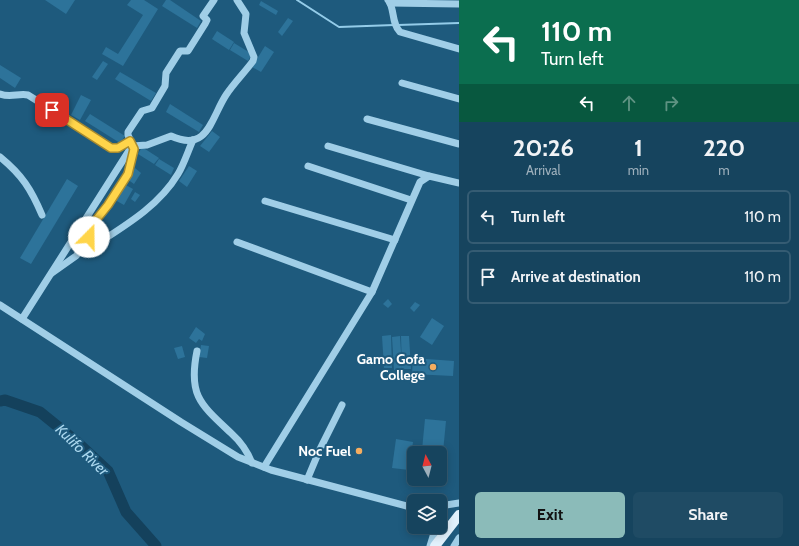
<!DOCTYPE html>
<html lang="en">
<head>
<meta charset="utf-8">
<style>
  :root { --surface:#16445e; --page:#1f4b64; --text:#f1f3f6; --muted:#9eb0bc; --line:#355c73; --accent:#8bbbb9 }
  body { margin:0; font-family:Cabin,sans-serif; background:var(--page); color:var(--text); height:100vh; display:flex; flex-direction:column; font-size:15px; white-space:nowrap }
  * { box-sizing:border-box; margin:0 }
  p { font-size:13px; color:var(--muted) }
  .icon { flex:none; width:22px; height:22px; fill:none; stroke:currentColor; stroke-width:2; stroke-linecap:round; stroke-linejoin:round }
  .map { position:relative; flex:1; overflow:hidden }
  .details { display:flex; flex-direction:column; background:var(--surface); width:340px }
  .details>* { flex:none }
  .top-card { background:#0b6e4f; color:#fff; overflow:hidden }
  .needle { width:26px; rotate:353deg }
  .controls { position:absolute; left:407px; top:446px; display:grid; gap:8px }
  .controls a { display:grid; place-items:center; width:40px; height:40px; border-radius:6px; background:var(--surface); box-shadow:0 2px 10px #0003,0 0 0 1px var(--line); font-size:20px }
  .pin { position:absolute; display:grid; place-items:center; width:34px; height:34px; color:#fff; margin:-17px; border-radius:8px; box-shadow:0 2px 6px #0006 }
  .me { position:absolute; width:44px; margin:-22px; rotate:22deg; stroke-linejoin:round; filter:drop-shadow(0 0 3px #0008) }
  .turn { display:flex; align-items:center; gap:14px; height:84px; padding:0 16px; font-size:18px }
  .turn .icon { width:52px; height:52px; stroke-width:2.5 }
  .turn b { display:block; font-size:28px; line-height:34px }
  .lanes { display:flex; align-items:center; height:38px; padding:0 16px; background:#0003; justify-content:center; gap:20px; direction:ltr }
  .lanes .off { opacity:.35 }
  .eta { display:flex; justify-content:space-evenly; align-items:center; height:68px; text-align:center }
  .eta b { font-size:24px; font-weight:800; line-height:28px }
  .primary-button { display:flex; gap:8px; margin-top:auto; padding:8px 16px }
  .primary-button a { flex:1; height:46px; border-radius:6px; background:var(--accent); color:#111; font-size:16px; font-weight:800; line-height:46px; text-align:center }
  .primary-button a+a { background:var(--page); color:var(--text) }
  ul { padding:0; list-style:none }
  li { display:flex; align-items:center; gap:12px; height:54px; margin:0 8px 6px; padding:0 8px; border:2px solid var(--line); border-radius:6px }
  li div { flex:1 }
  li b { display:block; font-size:15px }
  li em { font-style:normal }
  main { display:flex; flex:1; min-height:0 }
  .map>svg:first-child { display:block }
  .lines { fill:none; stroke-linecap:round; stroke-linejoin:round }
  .stream { stroke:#94cce9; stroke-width:2 }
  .river { stroke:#14415c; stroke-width:11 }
  .building { fill:#2d739a }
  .minor { stroke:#a0cee7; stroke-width:7 }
  .major { stroke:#e2f2fd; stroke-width:10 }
  .route-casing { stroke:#a68a30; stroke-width:10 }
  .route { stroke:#ffd54a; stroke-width:7 }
  .poi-dot { fill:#f6ad5f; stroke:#1e5a7d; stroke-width:1.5 }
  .labels { text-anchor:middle; stroke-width:4; stroke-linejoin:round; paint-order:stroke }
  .poi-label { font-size:14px; font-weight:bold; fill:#fff; stroke:#1e5a7d; text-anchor:end }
  .water-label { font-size:15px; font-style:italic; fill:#abd8ef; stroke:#1e5a7d }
</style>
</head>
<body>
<main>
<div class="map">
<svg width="459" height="546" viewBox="0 0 459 546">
  <rect width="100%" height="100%" fill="#1e5a7d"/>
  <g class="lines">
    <g class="stream">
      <polyline points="297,0 339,27 394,25"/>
      <polyline points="398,25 459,23"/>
    </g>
    <polyline class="river" points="0,401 5,400 40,412 77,442 108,471 126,512 156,546"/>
  </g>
  <g class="building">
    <polygon points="45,0 75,0 66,14"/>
    <polygon points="131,0 144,0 158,9 123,66 102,54 106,47 118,54 143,15 127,5"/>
    <polygon points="166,0 170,0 201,21 197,28 162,6"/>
    <polygon points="261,1 278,11 276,15 259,5"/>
    <polygon points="288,18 293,21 282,36 278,32"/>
    <polygon points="217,31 234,42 229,50 212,39"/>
    <polygon points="234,43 252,54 248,61 230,50"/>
    <polygon points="265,46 274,52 261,72 252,67"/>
    <polygon points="103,61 108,64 97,80 92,77"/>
    <polygon points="0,65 21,78 15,88 0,78"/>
    <polygon points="120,72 156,93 151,101 115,79"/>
    <polygon points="81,95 91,100 80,120 71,115"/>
    <polygon points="170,104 203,125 199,132 166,112"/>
    <polygon points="90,114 125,136 120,143 85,121"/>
    <polygon points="212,131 220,137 209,152 200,146"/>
    <polygon points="142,147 159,158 154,164 138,154"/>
    <polygon points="159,159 174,168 171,175 155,165"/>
    <polygon points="189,166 197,171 187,187 179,181"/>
    <polygon points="135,168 141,173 134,184 127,179"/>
    <polygon points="67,179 78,186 31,264 20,258"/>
    <polygon points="124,184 133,189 124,205 115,200"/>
    <polygon points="135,192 140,195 135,202 131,199"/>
    <polygon points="388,299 392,304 388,308 383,304"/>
    <polygon points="415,302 420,305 414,312 410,308"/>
    <polygon points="432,318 444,326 432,345 420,337"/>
    <polygon points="196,327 205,334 202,341 199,339 196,343 189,338"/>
    <polygon points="391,335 392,368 384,368 382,336"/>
    <polygon points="400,336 402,369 394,370 392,337"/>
    <polygon points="401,336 409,336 411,369 402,369"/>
    <polygon points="201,345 209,346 207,358 199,357"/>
    <polygon points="182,346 185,357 178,359 174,348"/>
    <polygon points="413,358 454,361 453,376 412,374"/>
    <polygon points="425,419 446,421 443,452 422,450"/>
    <polygon points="396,439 413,442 409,470 392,468"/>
  </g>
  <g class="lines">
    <g class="minor">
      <path d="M388,0C395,8 391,23 400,32L459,49"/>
      <polyline points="390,3 459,4"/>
      <polyline points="402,83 459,99"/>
      <path d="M0,94C10,98 19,93 28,95L111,147L118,148L130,141"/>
      <polyline points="367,119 459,144"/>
      <path d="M132,146L147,145L171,136C208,153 211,118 226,95C234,83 245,72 253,61L254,57L244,33L246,14L237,0"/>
      <polyline points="328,146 429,176"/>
      <path d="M0,157C22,175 31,189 42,215"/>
      <polyline points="308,166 411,200"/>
      <polyline points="265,201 395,240"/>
      <polyline points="237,242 372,292"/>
      <path d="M80,252L86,251C119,229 157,209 178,174C184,164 188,151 193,140"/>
      <polyline points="52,273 76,256 84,247 96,220 123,183 131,163 134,149 128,135 128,132 142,111 152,108 165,86 166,73 180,51 188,51 205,24 207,20 203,16 214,0"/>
      <polyline points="0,305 181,422 238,457 271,470 414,508"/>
      <polyline points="22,319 132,146"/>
      <path d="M197,351C188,395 200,404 231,433C241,442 247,450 252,463"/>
      <polyline points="264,467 372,292 420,182 429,176 459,183"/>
      <polyline points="307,480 320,449 342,405"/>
      <polyline points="440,506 459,503"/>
      <polyline points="430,546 434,533 434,527"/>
      <polyline points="454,546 459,538"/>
    </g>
    <polyline class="major" points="435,546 459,515"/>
  </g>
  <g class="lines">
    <g class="route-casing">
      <polyline id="route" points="52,110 111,148 118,148 130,141 134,149 128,174 108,205 96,220 89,237"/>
    </g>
    <use href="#route" class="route"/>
  </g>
  <g class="poi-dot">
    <circle cx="433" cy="367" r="4"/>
    <circle cx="359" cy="451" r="4"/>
  </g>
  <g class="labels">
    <g class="poi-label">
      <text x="425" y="364">Gamo Gofa<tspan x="425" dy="16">College</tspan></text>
      <text x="351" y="456">Noc Fuel</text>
    </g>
    <g class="water-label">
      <text transform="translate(82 450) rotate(44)" y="5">Kulifo River</text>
    </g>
  </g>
</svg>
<div class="controls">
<a><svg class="needle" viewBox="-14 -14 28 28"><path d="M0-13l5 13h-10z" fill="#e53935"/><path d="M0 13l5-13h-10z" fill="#9eb0bc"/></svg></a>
<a><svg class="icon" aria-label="layers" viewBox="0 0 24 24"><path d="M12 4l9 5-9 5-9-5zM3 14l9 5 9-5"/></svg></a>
</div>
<div class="pin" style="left:52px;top:110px;background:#d93025"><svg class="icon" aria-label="arrive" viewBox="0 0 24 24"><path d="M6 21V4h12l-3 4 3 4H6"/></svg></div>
<svg class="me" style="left:89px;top:237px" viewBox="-20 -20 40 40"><circle r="19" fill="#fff"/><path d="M0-13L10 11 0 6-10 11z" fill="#ffd54a"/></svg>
</div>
<section class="details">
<div class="top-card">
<div class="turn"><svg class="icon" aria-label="left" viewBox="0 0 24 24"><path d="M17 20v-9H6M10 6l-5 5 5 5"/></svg><div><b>110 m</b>Turn left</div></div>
<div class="lanes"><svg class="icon" aria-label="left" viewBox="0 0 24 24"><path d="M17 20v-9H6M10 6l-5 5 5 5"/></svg><svg class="icon off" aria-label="ahead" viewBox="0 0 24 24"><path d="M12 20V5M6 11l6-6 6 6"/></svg><svg class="icon off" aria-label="right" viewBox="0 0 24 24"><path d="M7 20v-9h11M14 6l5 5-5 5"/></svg></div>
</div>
<div class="eta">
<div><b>20:26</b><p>Arrival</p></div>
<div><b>1</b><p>min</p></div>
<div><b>220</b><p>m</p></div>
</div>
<ul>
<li><svg class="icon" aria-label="left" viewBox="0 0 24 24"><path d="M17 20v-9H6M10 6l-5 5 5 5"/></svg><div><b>Turn left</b></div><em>110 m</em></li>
<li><svg class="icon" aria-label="arrive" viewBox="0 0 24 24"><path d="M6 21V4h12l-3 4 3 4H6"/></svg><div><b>Arrive at destination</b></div><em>110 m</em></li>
</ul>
<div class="primary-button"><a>Exit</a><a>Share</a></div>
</section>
</main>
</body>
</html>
